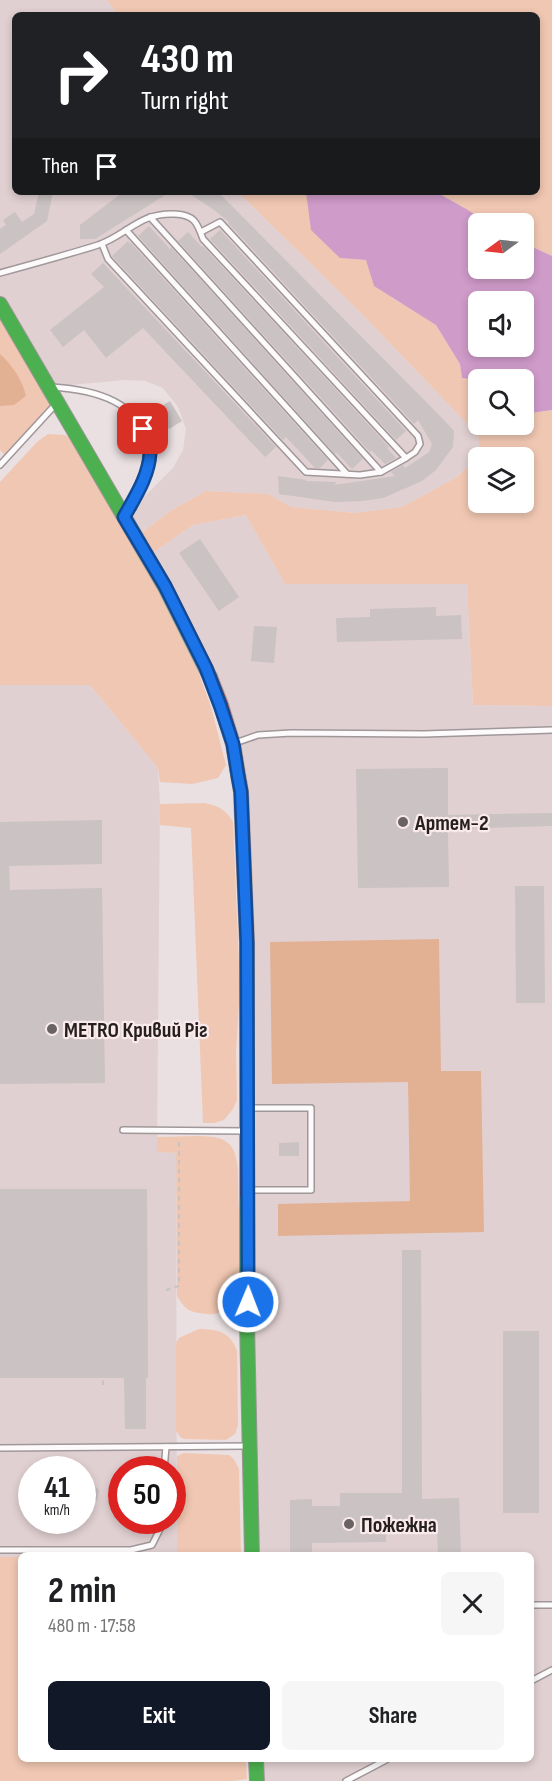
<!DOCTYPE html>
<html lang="en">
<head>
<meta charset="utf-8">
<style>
  :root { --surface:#fff; --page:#f6f6f6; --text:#202124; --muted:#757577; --accent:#111827 }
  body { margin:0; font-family:"Sofia Sans Condensed",sans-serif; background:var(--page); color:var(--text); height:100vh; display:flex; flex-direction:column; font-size:22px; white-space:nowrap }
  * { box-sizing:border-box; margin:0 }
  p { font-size:20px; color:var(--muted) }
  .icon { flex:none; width:33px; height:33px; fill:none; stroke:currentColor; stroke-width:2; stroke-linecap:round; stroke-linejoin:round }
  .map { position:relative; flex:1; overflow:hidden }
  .side { position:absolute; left:18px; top:1552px; width:516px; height:210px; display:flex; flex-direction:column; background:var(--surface); border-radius:9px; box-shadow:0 3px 9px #0003 }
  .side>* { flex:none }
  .banner { position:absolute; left:12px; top:12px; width:528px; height:183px; border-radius:9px; box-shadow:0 3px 9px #0003; background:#202124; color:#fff; overflow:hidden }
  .needle { width:39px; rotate:255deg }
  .tools { position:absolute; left:468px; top:213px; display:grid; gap:12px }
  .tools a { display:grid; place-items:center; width:66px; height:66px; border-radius:9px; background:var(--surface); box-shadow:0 3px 9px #0003; font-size:30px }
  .speed { position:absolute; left:18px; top:1456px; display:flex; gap:12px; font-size:30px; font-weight:700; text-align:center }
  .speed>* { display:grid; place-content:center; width:78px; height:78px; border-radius:50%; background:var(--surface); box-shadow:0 3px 9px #0003; line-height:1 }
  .speed small { font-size:15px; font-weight:400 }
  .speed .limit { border:9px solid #d22; background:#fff; color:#111 }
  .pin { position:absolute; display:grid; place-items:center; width:51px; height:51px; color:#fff; margin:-26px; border-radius:12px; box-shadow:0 3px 9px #0006 }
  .me { position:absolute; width:66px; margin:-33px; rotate:1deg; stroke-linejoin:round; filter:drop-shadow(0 0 4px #0008) }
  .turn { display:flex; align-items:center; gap:21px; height:126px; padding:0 30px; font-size:27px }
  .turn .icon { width:78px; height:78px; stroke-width:2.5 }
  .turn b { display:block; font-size:42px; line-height:51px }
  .then { display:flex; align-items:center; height:57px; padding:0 30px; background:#0003; gap:12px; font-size:22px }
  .round { display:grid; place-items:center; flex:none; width:63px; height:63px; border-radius:9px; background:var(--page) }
  .headline { display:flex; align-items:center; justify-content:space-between; height:102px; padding:0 30px }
  h1 { font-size:36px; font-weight:700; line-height:45px }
  .primary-button { display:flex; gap:12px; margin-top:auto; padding:12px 30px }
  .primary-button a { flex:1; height:69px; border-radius:9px; background:var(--accent); color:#fff; font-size:24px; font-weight:700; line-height:69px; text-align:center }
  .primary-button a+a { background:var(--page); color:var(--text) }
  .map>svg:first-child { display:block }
  .built { fill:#e1d0d2; fill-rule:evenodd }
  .green { fill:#f0c7b2; fill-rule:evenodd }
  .forest { fill:#e2b194 }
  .water { fill:#cf9bc9; fill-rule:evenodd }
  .building { fill:#cac2c3 }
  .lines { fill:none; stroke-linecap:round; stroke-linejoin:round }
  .lane-casing { stroke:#9f9799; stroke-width:8 }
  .fast-casing { stroke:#9f9799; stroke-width:16 }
  .jam-casing { stroke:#9f9799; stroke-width:16 }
  .path { stroke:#c6c3c4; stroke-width:2; stroke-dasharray:4.5 4.5; stroke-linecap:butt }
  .lane { stroke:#fcfafb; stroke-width:5 }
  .fast { stroke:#4caf50; stroke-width:14 }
  .jam { stroke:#c62828; stroke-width:14 }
  .route-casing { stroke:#114b97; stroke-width:15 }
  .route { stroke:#1a73e8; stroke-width:10 }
  .poi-dot { fill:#6a6363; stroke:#faeaec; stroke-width:2 }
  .labels { text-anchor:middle; stroke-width:4.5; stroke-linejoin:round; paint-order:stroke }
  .poi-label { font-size:22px; font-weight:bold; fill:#251f1f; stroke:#faeaec; text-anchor:start }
</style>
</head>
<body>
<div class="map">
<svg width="552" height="1781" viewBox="0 0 552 1781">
  <rect width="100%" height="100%" fill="#eae0e2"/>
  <g class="built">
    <polygon points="0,0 107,0 118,15 15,15 15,192 238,192 362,314 478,435 480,454 457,477 402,507 355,513 291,507 267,494 206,491 172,510 136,537 124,517 173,468 183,450 186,429 178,407 163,388 145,381 125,380 49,387 0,304"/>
    <polygon points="246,515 285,584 467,584 473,705 552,706 552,1781 257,1781 256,1760 531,1760 531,1556 252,1555 248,1190 233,744 148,556 193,525"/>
    <path d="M0,576L158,768L160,804L157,1152L176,1153L177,1555L21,1556V1557H0ZM32,1470H82V1521H32ZM122,1470H172V1521H122Z"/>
  </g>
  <g class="green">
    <polygon points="107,0 552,0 552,256 524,243 524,224 488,223 468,210 436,192 537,192 537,15 118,15"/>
    <path d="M238,192H306L308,203L340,258L366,260L392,298L415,311L436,325L460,364L462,378L478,380V424H524V414L552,410V706L473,705L467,584H285L246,515L193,525L148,556L136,537L172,510L206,491L268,494L291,507L355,513L402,507L457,477L480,454L478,435L362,314ZM478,458H524V502H478Z"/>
    <polygon points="0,304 57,402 7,458 0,450"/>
    <polygon points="48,434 65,435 74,441 157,589 198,671 211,707 226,765 218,778 192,784 160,782 158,768 90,685 0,685 0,482 37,442"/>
    <path d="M204,803C218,805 226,810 233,822L240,987L236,1052L237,1100L233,1109L224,1120L214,1123H203L191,828L160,825V804Z"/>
    <path d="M201,1136C210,1137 220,1136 228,1143C244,1156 235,1196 240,1216C239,1235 242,1290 232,1304C226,1312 216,1315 207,1314C190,1312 186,1311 177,1296L176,1153L157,1152V1137Z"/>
    <path d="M199,1329C218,1329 230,1332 237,1351L238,1425L235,1434L226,1440L184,1439L180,1437L176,1430V1343L179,1338Z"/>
    <polygon points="184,1453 229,1455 234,1459 239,1469 241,1555 177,1555 177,1456"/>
    <polygon points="0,1557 21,1557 21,1760 246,1760 247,1779 233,1781 0,1781"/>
  </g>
  <g class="forest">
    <path d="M0,354C12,365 22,379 26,396L14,405L0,406Z"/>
    <polygon points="439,939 441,1071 481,1071 484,1232 278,1236 278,1204 410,1201 408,1082 272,1084 270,942"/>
  </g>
  <path class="water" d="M306,192H436L468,210L488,223L478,224V268H524V243L552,256V410L524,414V380H478L462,378L460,364L436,325L374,286L366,260L340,258L311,230ZM478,302H524V346H478Z"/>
  <g class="building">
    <polygon points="39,192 53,192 47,221 0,254 0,229 6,225 3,220 15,212 22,222 34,214"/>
    <polygon points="123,192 170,192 95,239 80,239 80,225"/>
    <polygon points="187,192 218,192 443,419 454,431 453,447 436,470 422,481 383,498 362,501 335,502 279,494 278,476 307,480 305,481 337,482 334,485 395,476 391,472 403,465 405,468 416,461 429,452 432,444 418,420 414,424 228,223 229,222 214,210"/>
    <polygon points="149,226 170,249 171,247 363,459 352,469 336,452 335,454 138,236"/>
    <polygon points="220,230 406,431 396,440 210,239"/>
    <polygon points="188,232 202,247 203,246 389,447 387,448 396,458 385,464 372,451 370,452 178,241"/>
    <polygon points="128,241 130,244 131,243 328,460 320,468 315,468 286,437 283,440 112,256"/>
    <polygon points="103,263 276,447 265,457 143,328 106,358 84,330 63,347 50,330 104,287 91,274"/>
    <polygon points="170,401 182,421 169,429 157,409"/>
    <polygon points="200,539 239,597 219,611 179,553"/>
    <polygon points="436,607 436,616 461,615 462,639 337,642 336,618 370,617 370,609"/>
    <polygon points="254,626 277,627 274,663 251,661"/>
    <polygon points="448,768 448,815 552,813 552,826 448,829 449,887 358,888 356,769"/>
    <polygon points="102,820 102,864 9,866 10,890 102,888 105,1083 0,1084 0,822"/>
    <polygon points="515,886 544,886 545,1003 516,1003"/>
    <polygon points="299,1142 299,1156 279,1156 279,1143"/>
    <polygon points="0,1189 147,1189 148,1378 146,1378 146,1429 125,1429 124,1378 0,1378"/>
    <polygon points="402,1250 421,1250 422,1499 459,1498 461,1555 438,1556 437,1527 386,1527 386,1542 312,1543 312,1552 290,1552 290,1500 312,1499 312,1506 340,1506 340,1493 402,1493"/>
    <rect x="503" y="1331" width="36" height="182"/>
    <polygon points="87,1483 92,1483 99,1490 97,1500 87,1502 82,1498 82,1488"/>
  </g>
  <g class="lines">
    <g class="lane-casing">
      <g id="lane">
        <polyline points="150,217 381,472"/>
        <polyline points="126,230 347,474"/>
        <polyline points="102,244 108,259 306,472 360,475 381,472 406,458"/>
        <path d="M0,273C33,264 66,255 98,245C127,235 140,212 175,214C194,215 197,222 203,239L406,458L415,452L420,444L418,436L220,222L201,232"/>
        <path d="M51,387C86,389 132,397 145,435C147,441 151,447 150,453C148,475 137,495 126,514"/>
        <polyline points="0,465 56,404"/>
        <polyline points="235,743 258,735 291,733 424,734 552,730"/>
        <polyline points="123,1130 244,1131"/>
        <polyline points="250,1190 311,1190 311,1108 250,1108"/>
        <polyline points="0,1448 249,1446"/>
        <polyline points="164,1470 166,1447"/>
        <polyline points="0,1550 131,1550 152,1545 161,1527 161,1521"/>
        <polyline points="531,1605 552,1605"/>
        <polyline points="531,1681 552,1670"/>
        <polyline points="346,1781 386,1760"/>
      </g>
    </g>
    <g class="fast-casing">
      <g id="fast">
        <polyline points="0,304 165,587 210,677"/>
        <polyline points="247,1195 247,1322 252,1556"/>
        <polyline points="256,1760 257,1781"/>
      </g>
    </g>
    <g class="jam-casing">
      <polyline id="jam" points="210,677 221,705 233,744 241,792 247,943 247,1195"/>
    </g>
    <g class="path">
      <polyline points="166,1290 179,1286 179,1138"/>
      <polyline points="103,1385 103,1378"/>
    </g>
    <use href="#lane" class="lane"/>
    <use href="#fast" class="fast"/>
    <use href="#jam" class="jam"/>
  </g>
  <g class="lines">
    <g class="route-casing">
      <path id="route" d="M143,429C146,436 151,446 150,453C149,476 135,497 124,517L165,586L206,668L220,705L233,744L238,776L241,792L247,943L248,1302"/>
    </g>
    <use href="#route" class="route"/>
  </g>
  <g class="poi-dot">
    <circle cx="403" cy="822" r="6"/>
    <circle cx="52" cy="1029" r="6"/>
    <circle cx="349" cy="1524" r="6"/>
  </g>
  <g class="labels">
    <g class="poi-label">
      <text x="415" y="830">Артем-2</text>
      <text x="64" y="1037">METRO Кривий Ріг</text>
      <text x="361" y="1532">Пожежна</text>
    </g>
  </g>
</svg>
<div class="tools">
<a><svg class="needle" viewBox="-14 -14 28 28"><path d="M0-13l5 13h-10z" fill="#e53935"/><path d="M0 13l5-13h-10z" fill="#757577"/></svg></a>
<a><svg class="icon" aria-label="sound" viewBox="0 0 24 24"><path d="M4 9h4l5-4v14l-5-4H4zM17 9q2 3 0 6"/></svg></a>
<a><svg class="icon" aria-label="search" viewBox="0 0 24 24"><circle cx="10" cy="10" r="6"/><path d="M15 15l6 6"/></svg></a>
<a><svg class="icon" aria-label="layers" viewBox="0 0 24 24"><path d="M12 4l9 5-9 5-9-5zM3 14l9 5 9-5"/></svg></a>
</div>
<div class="speed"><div>41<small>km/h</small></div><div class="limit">50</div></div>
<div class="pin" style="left:143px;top:429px;background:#d93025"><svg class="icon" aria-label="arrive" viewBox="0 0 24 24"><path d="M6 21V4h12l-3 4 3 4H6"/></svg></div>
<svg class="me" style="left:248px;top:1302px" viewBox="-20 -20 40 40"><circle r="17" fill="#1a73e8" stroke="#fff" stroke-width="3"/><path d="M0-11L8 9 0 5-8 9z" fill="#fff"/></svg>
<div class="banner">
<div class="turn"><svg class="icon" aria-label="right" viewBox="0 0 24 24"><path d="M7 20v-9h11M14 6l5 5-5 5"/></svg><div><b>430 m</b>Turn right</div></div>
<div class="then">Then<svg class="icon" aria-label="arrive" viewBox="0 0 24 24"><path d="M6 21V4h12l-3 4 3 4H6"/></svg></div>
</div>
<section class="side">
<div class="headline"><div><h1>2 min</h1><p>480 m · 17:58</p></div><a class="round"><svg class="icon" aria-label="close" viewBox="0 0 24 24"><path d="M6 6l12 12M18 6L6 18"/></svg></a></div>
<div class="primary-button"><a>Exit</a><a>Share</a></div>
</section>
</div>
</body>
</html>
